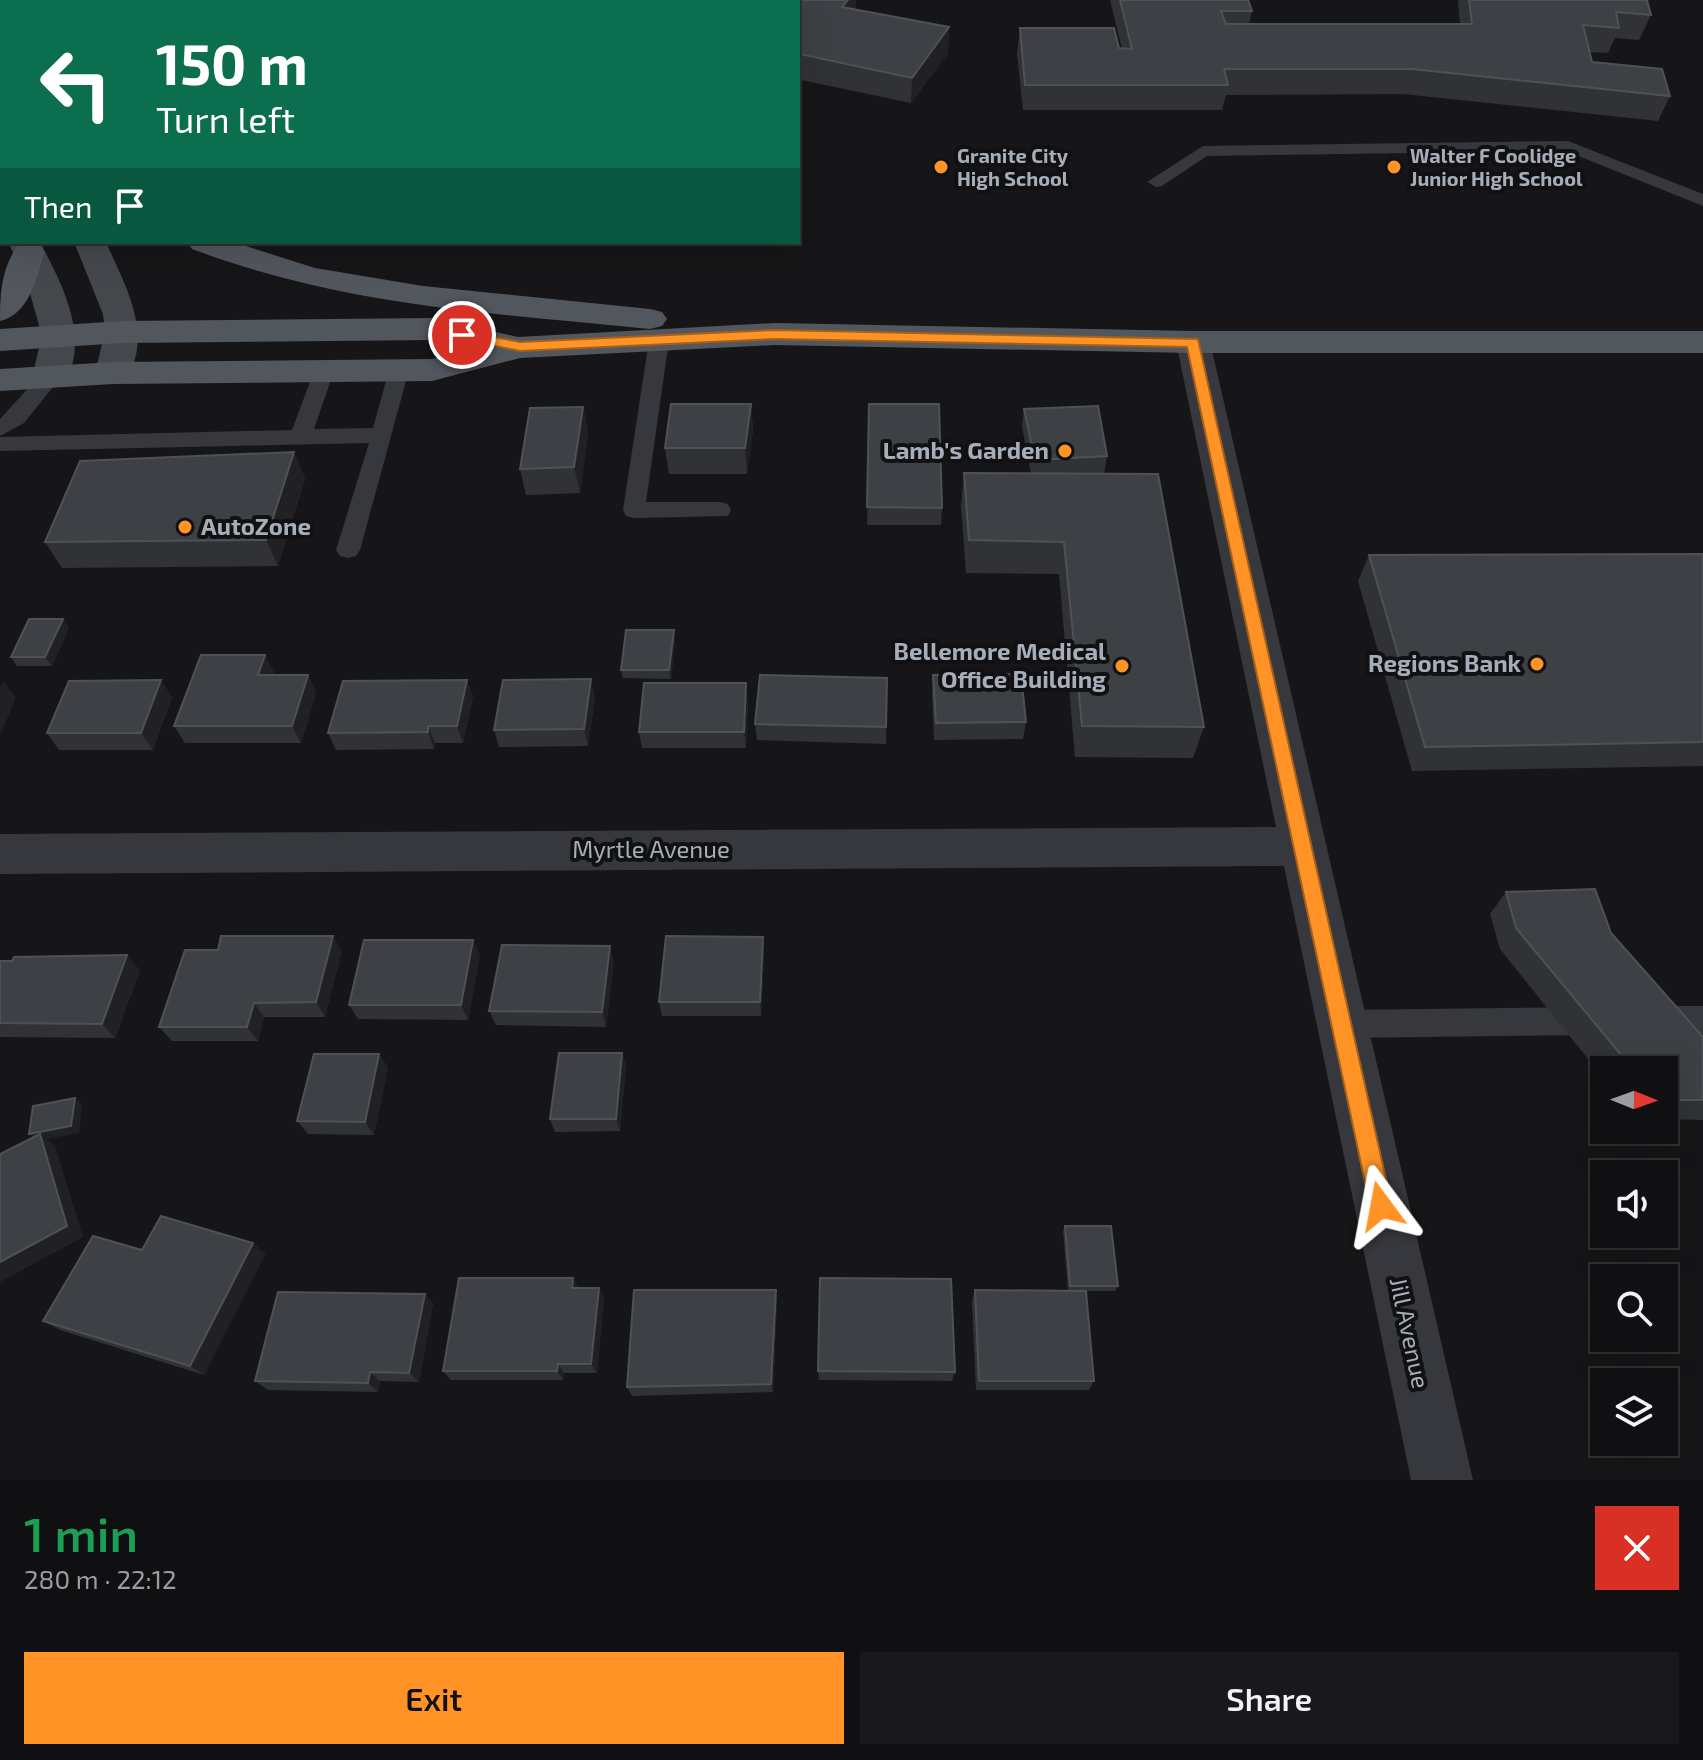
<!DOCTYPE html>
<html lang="en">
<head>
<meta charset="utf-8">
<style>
  :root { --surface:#101012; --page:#19191b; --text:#f1f3f6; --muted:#9c9d9f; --line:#303032; --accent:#ff9326 }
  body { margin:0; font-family:"Exo 2",sans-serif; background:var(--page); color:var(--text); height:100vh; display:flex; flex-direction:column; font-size:30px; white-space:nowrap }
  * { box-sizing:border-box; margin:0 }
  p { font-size:26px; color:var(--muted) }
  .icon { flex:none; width:44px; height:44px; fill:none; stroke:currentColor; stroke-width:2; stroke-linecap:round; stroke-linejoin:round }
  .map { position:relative; height:1480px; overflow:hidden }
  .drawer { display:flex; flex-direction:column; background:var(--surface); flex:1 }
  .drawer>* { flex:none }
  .top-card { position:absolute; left:0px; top:0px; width:800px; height:244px; box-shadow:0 8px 32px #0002,0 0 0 2px var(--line); background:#0b6e4f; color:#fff; overflow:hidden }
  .needle { width:52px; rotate:91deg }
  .tools { position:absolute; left:1590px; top:1056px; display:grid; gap:16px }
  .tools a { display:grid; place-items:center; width:88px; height:88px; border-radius:0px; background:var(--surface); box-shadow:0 8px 32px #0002,0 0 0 2px var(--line); font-size:40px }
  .pin { position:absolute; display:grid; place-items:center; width:68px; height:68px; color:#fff; margin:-34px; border:4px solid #fff; border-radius:50%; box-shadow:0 2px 8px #0007 }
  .me { position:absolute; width:88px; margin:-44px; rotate:347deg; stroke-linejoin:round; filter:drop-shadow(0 0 6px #0008) }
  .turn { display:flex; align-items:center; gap:28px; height:168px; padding:0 24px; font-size:36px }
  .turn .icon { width:104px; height:104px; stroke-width:2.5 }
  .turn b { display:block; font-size:56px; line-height:68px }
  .then { display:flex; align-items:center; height:76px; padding:0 24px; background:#0003; gap:16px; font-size:30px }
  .round { display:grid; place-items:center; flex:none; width:84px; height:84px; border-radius:0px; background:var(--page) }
  .overview { display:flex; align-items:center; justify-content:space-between; height:136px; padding:0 24px }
  h1 { font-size:48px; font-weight:600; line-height:60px; color:#1e9e55 }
  .primary-button { display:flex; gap:16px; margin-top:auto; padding:16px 24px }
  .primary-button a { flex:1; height:92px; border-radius:0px; background:var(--accent); color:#111; font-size:32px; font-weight:600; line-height:92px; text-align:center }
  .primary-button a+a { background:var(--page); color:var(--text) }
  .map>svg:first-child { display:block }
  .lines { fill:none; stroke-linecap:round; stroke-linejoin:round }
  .service { fill:#36383d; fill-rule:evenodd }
  .minor { fill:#36383d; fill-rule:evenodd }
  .secondary { fill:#44484d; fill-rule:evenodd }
  .primary { fill:#52565d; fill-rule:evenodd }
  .wall { fill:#313236 }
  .shaded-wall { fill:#212124 }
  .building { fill:#3d4044; stroke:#4e5156; stroke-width:2 }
  .route { fill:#ff9326; stroke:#a66019; stroke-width:2 }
  .poi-dot { fill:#ff9326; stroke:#111113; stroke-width:3 }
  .labels { text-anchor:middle; stroke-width:8; stroke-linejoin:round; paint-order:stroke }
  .far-poi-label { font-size:20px; font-weight:bold; fill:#a6afb9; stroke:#111113; text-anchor:start }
  .poi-label { font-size:24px; font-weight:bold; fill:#a6afb9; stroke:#111113; text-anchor:end }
  .street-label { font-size:24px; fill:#a6afb9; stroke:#111113 }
</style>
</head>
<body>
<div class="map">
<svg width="1703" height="1480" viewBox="0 0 1703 1480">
  <rect width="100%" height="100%" fill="#161618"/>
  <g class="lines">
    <g class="service">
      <polygon points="1568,141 1703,194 1703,206 1566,151 1207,156 1162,186 1156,187 1147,182 1203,146"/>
      <polygon points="659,334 669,340 646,502 720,502 728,504 731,510 728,516 634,518 626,516 623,510 649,340"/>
      <polygon points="399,363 409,370 360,550 356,556 348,558 340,556 336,550 369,443 0,451 0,437 292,430 314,371 324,364 334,371 314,429 373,428 389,370"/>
      <polygon points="50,370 60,377 57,382 24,423 0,436 0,419 43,372"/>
      <polygon points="1652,1006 1703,1006 1703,1034 1652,1034 1641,1030 1637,1020 1641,1010"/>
      <polygon points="1593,1007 1604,1011 1608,1021 1604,1031 1593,1035 1341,1038 1330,1034 1326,1024 1330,1014 1341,1010"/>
    </g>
    <polygon class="minor" points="1193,331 1205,334 1210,342 1473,1480 1411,1480 1284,866 0,874 0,834 1276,827 1176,342 1181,334"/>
    <g class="secondary">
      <polygon points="0,122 2,123 2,143 0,142"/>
      <rect x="0" y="197" width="2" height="21"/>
      <path d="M8,242H40C62,284 92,340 63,385L50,388L37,385L32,377L42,336L26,279Z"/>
      <path d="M74,242H106C125,286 155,335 125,381L113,384L101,381L95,373L105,332L103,314Z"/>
    </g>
    <g class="primary">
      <polygon points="0,112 2,113 2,131 0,130"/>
      <path d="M29,242L40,245L45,252C36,278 30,314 0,321C0,294 1,269 18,245Z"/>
      <path d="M187,242H233L315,268L423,286L650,309L662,312L667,319L662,326L650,329C490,313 344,306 192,249Z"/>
      <polygon points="433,318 518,337 775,323 1193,331 1703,331 1703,353 1193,353 775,345 520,358 432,381 113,384 0,391 0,369 113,362 432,359 473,348 433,340 122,343 0,351 0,329 122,321"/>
    </g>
  </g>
  <g class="wall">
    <polygon points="365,0 856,0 856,9 949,27 948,53 911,103 801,80 798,83 798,2 365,2"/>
    <polygon points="1110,0 1248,0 1252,11 1249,24 1460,24 1458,0 1647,0 1651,15 1639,40 1615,38 1608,53 1589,52 1592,62 1670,96 1658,121 1403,94 1226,95 1222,110 1023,110 1017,54 1020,28 1122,49"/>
    <polygon points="751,404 753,430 747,474 669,474 665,448"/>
    <polygon points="869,404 942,508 941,525 867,525"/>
    <polygon points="583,407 588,433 580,493 526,495 520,469"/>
    <polygon points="1024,409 1107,456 1104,474 1204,727 1193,758 1075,757 1059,574 966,573 961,506 964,473 1031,473 1022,427"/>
    <polygon points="294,452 305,479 278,566 62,568 45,542"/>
    <polygon points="1703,554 1703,766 1412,771 1358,581 1369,555"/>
    <polygon points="69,628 52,666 17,666 11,657"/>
    <polygon points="675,639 671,679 623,678 621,670"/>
    <polygon points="274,672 273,675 316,692 301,743 185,743 174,726"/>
    <polygon points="933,675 1026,722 1023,739 934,740 932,692"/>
    <polygon points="887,678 886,744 757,740 755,724"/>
    <polygon points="172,697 153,750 59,750 47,733"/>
    <polygon points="473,697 463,743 435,743 434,749 336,750 328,733"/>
    <polygon points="595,697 588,746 499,747 494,730"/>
    <polygon points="748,700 746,748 642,748 639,732"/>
    <polygon points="1506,892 1611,933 1703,1037 1703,1120 1664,1119 1664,1070 1604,1070 1604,1079 1500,949 1490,914"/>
    <polygon points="763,937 764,952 761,1016 662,1016 659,1002"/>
    <polygon points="342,951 325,1017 264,1017 258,1041 172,1041 159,1027"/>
    <polygon points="480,955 468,1020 358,1019 349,1005"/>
    <polygon points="0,961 140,970 115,1038 0,1037"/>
    <polygon points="614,961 606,1027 496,1025 489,1011"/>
    <polygon points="622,1053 626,1066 620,1131 555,1132 550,1119"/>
    <polygon points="379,1054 388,1068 374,1135 308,1134 297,1121"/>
    <polygon points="1065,1226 1118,1286 1115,1291 1071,1291 1094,1381 1089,1390 976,1390 972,1301 975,1290 1068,1291 1063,1231"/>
    <polygon points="253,1243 265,1254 204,1375 60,1330 43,1321"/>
    <polygon points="578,1288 599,1288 604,1298 597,1373 564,1373 563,1380 451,1380 443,1371"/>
    <polygon points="425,1294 433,1304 419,1382 380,1381 378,1392 268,1390 255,1381"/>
    <polygon points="777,1300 773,1392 632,1396 627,1387"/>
    <polygon points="818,1371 955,1372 952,1381 819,1380"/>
  </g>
  <g class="shaded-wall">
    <polygon points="848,0 856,0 856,16 842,7"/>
    <polygon points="949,27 948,53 911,103 912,78"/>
    <polygon points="800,54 801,80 798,83 798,57"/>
    <polygon points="751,404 753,430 747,474 745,448"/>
    <polygon points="583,407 588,433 580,493 574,467"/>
    <polygon points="294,452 305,479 278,566 266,540"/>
    <polygon points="63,619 69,628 52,666 45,657"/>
    <polygon points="674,630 675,639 671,679 669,670"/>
    <polygon points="265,655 274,672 268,692 258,675"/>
    <polygon points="308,675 316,692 301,743 292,726"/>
    <polygon points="591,679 595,697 588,746 584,729"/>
    <polygon points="161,680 172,697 153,750 141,733"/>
    <polygon points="467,680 473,697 463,743 457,726"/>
    <polygon points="3,681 16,698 0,735 0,688"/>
    <polygon points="746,683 748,700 746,748 744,732"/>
    <polygon points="428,726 435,743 434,749 428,732"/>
    <polygon points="333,936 342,951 325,1017 316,1002"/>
    <polygon points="763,937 764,952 761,1016 760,1002"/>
    <polygon points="473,940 480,955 468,1020 461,1005"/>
    <polygon points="610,946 614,961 606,1027 602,1012"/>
    <polygon points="127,955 140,970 115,1038 102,1024"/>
    <polygon points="254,1003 264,1017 258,1041 247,1027"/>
    <polygon points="622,1053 626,1066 620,1131 616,1119"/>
    <polygon points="379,1054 388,1068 374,1135 365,1122"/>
    <polygon points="75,1098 82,1105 79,1133 46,1139 55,1146 83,1237 0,1282 0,1262 37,1141 29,1134"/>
    <polygon points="253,1243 265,1254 204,1375 190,1366"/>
    <polygon points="573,1278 579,1288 572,1288"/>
    <polygon points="599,1288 604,1298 597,1373 591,1364"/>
    <polygon points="776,1290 777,1300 773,1392 771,1384"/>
    <polygon points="425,1294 433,1304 419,1382 409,1373"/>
    <polygon points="558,1364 564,1373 563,1380 557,1371"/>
    <polygon points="370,1372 380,1381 378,1392 368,1383"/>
  </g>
  <g class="building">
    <polygon points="404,0 848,0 842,7 949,27 912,78 800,54 798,57 798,2 414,2"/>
    <polygon points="1120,0 1248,0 1252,11 1221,11 1226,24 1472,24 1469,0 1647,0 1651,15 1616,12 1619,28 1583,25 1592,62 1662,69 1670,96 1412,69 1224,69 1228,85 1025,85 1020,28 1114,28 1119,48 1132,49"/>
    <polygon points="671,404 751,404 745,448 665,448"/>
    <polygon points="869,404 939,404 942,508 867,507"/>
    <polygon points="1098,406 1107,456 1035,460 1024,409"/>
    <polygon points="583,407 574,467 520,469 530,408"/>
    <polygon points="294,452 266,540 45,542 80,461"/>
    <polygon points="964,473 1158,474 1204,727 1082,726 1064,542 969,540"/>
    <polygon points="1703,554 1703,742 1425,747 1369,555"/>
    <polygon points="29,619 63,619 45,657 11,657"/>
    <polygon points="626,630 674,630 669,670 621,670"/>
    <polygon points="201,655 265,655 258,675 308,675 292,726 174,726"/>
    <polygon points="1021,674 1026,722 936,723 933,675"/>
    <polygon points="760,675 887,678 886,727 755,724"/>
    <polygon points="591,679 584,729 494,730 503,680"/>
    <polygon points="161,680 141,733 47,733 69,681"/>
    <polygon points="467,680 457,726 428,726 428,732 328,733 343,681"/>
    <polygon points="644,683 746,683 744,732 639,732"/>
    <polygon points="1595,889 1611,933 1703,1037 1703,1100 1664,1100 1664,1070 1630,1070 1627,1062 1516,928 1506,892"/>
    <polygon points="221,936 333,936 316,1002 254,1003 247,1027 159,1027 185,950 218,950"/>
    <polygon points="666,936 763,937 760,1002 659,1002"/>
    <polygon points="364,940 473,940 461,1005 349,1005"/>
    <polygon points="502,945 610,946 602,1012 489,1011"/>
    <polygon points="127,955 102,1024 0,1023 0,961 12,961 14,957"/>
    <polygon points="559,1053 622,1053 616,1119 550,1119"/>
    <polygon points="314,1054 379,1054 365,1122 297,1121"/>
    <polygon points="75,1098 71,1126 29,1134 33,1106"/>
    <polygon points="40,1134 67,1226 0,1262 0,1154"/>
    <polygon points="161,1216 253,1243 190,1366 43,1321 93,1236 142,1250"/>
    <polygon points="1065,1226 1111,1226 1118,1286 1070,1286"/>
    <polygon points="459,1278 573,1278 572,1288 599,1288 591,1364 558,1364 557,1371 443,1371"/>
    <polygon points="820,1278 951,1279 955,1372 818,1371"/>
    <polygon points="634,1290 776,1290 771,1384 627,1387"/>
    <polygon points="975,1290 1086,1291 1094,1381 979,1381"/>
    <polygon points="278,1292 425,1294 409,1373 370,1372 368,1383 255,1381"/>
  </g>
  <polygon class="route" points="775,330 1198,339 1392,1206 1389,1214 1381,1218 1373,1214 1370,1206 1187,347 775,339 520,351 462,339 455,335 462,331 520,342"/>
  <g class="poi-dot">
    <circle cx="941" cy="167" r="8"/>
    <circle cx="1394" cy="167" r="8"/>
    <circle cx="1065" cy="451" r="8"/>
    <circle cx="185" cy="527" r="8"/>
    <circle cx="1537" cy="664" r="8"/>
    <circle cx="1122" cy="666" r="8"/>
  </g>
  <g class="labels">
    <g class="far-poi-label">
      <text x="957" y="163">Granite City<tspan x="957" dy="23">High School</tspan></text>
      <text x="1410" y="163">Walter F Coolidge<tspan x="1410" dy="23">Junior High School</tspan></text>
    </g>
    <g class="poi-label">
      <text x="1049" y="459">Lamb's Garden</text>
      <text x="201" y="535" text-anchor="start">AutoZone</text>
      <text x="1106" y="660">Bellemore Medical<tspan x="1106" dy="28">Office Building</tspan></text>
      <text x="1521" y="672">Regions Bank</text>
    </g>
    <g class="street-label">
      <text x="651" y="858">Myrtle Avenue</text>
      <text transform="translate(1409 1333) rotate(78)" y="8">Jill Avenue</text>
    </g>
  </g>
</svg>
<div class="tools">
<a><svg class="needle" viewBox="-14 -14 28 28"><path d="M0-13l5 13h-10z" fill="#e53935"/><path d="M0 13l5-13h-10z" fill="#9c9d9f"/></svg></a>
<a><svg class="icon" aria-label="sound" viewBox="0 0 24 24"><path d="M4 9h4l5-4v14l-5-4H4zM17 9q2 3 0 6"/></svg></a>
<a><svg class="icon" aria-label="search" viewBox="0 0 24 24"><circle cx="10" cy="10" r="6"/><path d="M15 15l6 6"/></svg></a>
<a><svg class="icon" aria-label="layers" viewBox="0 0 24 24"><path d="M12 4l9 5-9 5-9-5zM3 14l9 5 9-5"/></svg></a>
</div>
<div class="pin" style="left:462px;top:335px;background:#d93025"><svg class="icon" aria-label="arrive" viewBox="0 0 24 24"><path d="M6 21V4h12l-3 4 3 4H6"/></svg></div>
<svg class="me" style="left:1381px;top:1206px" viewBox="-20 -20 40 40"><path d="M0-17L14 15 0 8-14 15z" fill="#ff9326" stroke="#fff" stroke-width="4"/></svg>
<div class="top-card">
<div class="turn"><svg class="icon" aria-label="left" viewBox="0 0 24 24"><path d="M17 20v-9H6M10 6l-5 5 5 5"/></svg><div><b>150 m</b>Turn left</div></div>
<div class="then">Then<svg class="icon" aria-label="arrive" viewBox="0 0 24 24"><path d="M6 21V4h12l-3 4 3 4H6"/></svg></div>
</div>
</div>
<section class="drawer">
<div class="overview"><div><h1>1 min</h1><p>280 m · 22:12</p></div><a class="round" style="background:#d93025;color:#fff"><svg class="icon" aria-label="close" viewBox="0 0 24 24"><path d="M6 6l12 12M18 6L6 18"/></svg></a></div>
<div class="primary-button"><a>Exit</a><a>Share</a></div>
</section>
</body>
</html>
